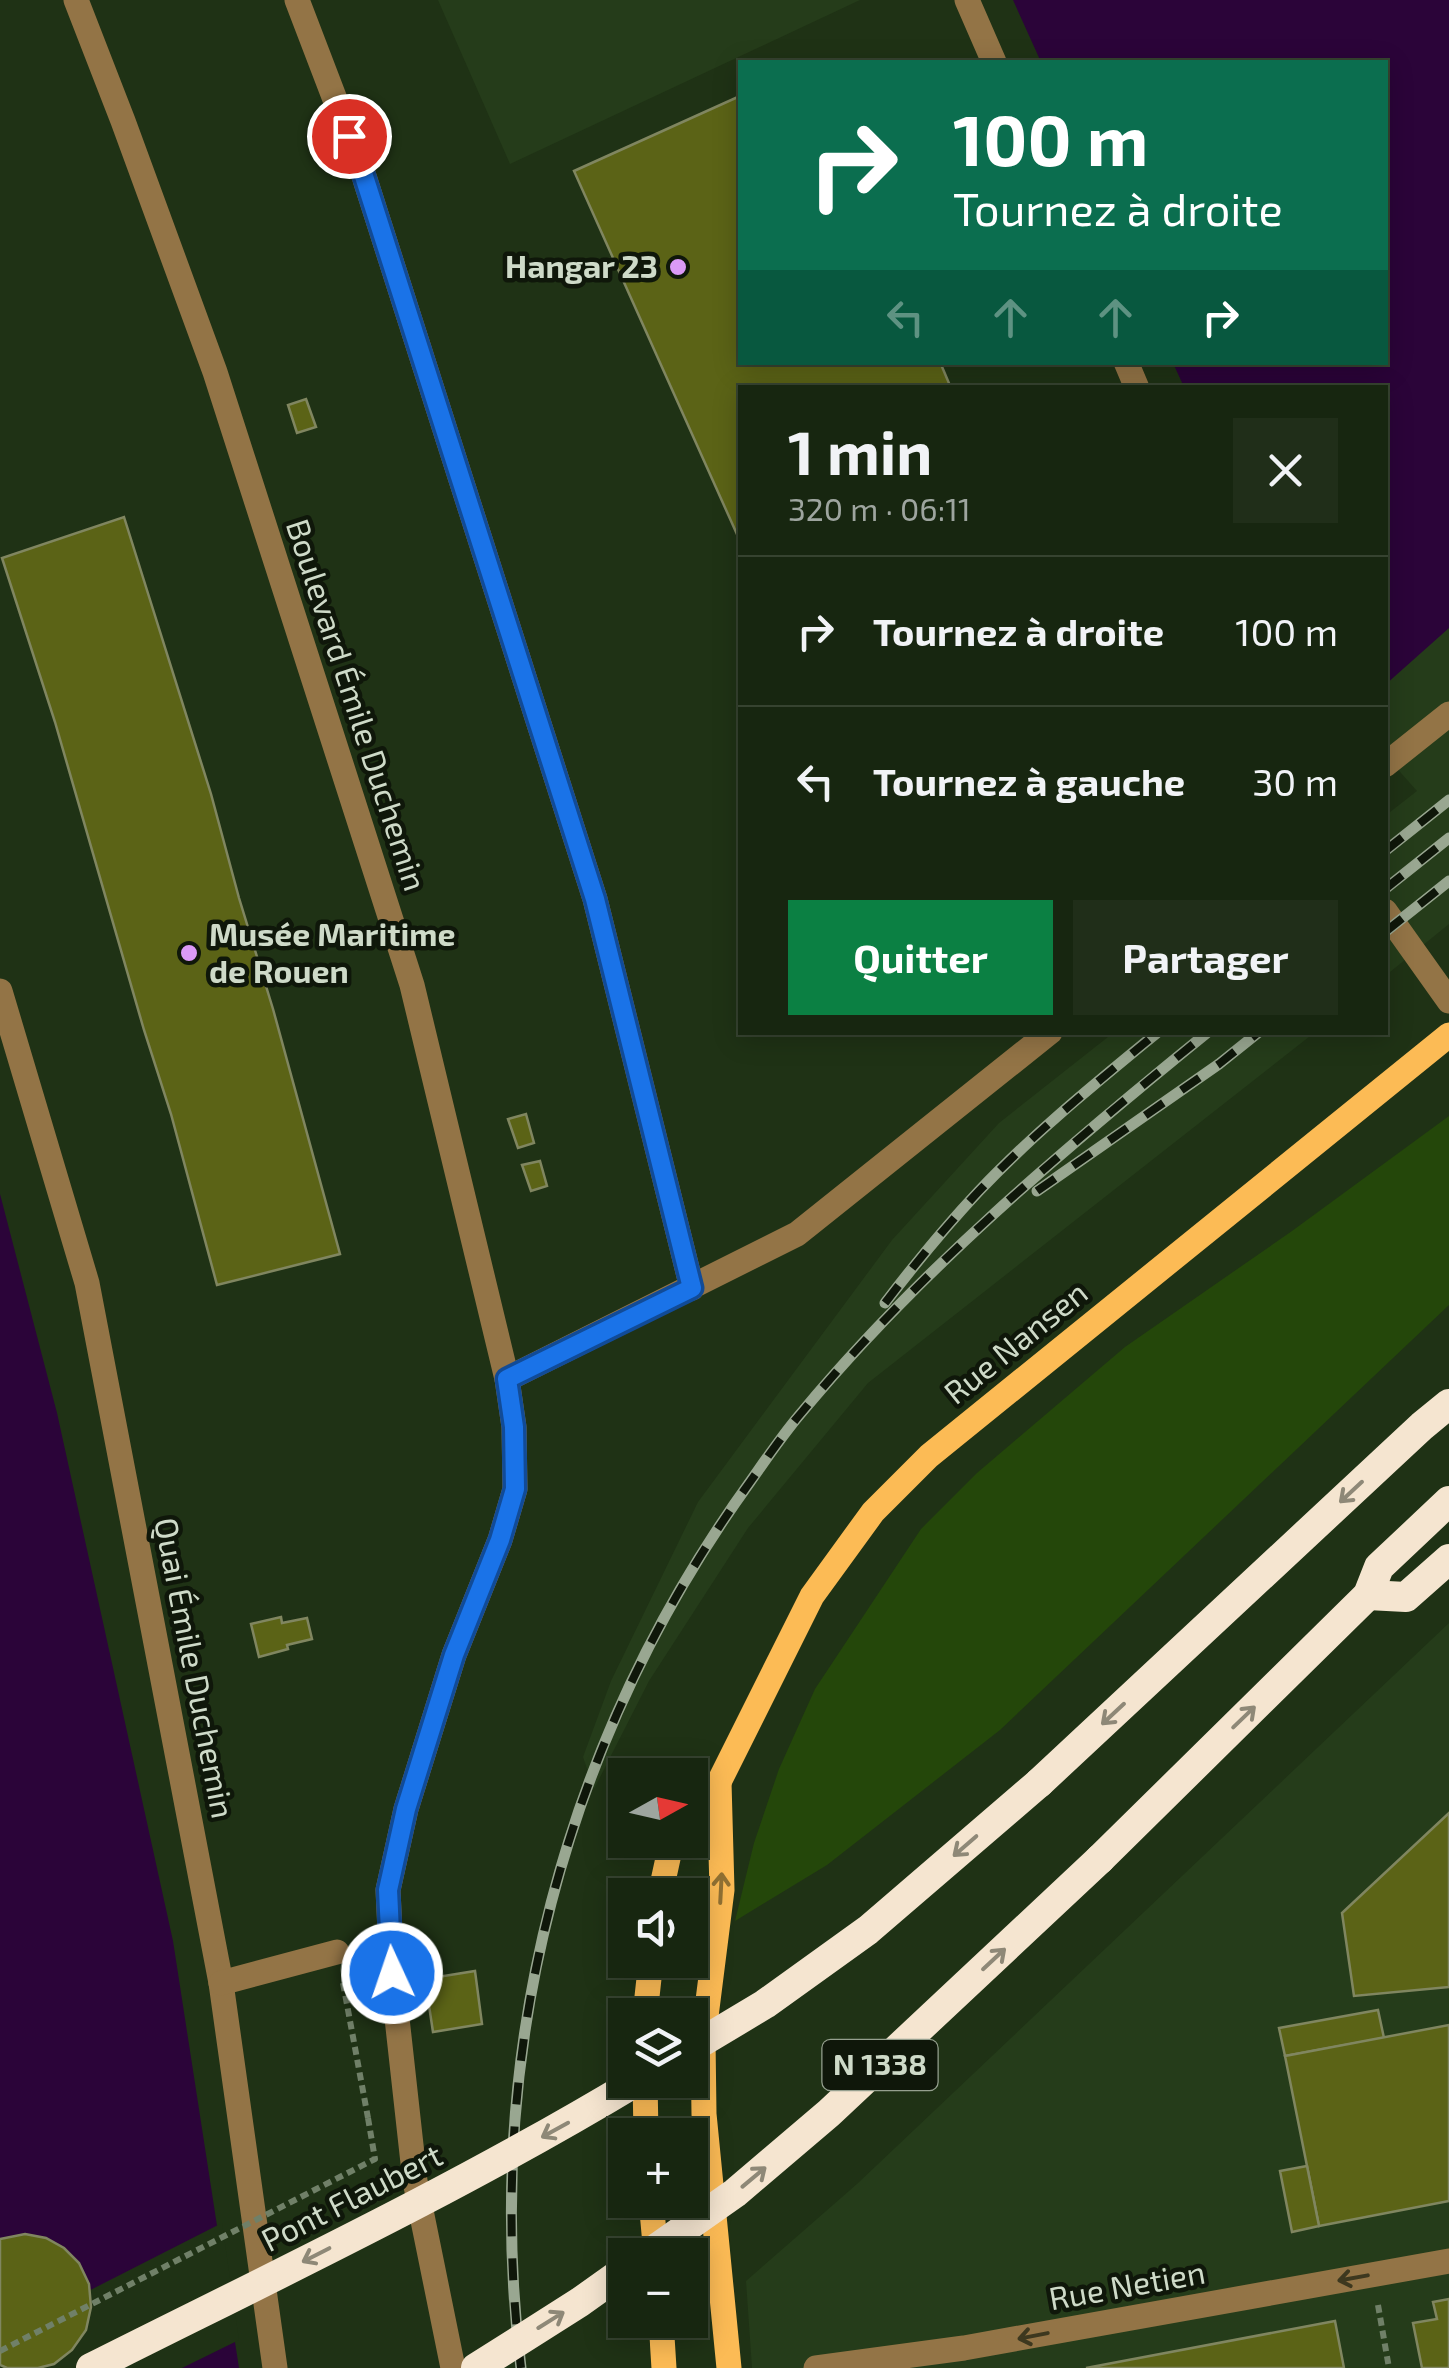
<!DOCTYPE html>
<html lang="fr">
<head>
<meta charset="utf-8">
<style>
  :root { --surface:#172610; --page:#202e19; --text:#f1f3f6; --muted:#9ea59f; --line:#364330; --accent:#0b8043 }
  body { margin:0; font-family:"Exo 2",sans-serif; background:var(--page); color:var(--text); height:100vh; display:flex; flex-direction:column; font-size:38px; white-space:nowrap }
  * { box-sizing:border-box; margin:0 }
  p { font-size:32px; color:var(--muted) }
  .icon { flex:none; width:55px; height:55px; fill:none; stroke:currentColor; stroke-width:2; stroke-linecap:round; stroke-linejoin:round }
  .map { position:relative; flex:1; overflow:hidden }
  .details { position:absolute; left:738px; top:385px; width:650px; height:650px; display:flex; flex-direction:column; background:var(--surface); border-radius:0px; box-shadow:0 5px 25px #0003,0 0 0 2px var(--line) }
  .details>* { flex:none }
  .top-card { position:absolute; left:738px; top:60px; width:650px; height:305px; border-radius:0px; box-shadow:0 5px 25px #0003,0 0 0 2px var(--line); background:#0b6e4f; color:#fff; overflow:hidden }
  .needle { width:65px; rotate:82deg }
  .controls { position:absolute; left:608px; top:1758px; display:grid; gap:20px }
  .controls a { display:grid; place-items:center; width:100px; height:100px; border-radius:0px; background:var(--surface); box-shadow:0 5px 25px #0003,0 0 0 2px var(--line); font-size:50px }
  .pin { position:absolute; display:grid; place-items:center; width:85px; height:85px; color:#fff; margin:-42px; border:5px solid #fff; border-radius:50%; box-shadow:0 2px 10px #0007 }
  .me { position:absolute; width:110px; margin:-55px; rotate:357deg; stroke-linejoin:round; filter:drop-shadow(0 0 8px #0008) }
  .turn { display:flex; align-items:center; gap:35px; height:210px; padding:0 50px; font-size:45px }
  .turn .icon { width:130px; height:130px; stroke-width:2.5 }
  .turn b { display:block; font-size:70px; line-height:85px }
  .lanes { display:flex; align-items:center; height:95px; padding:0 50px; background:#0003; justify-content:center; gap:50px; direction:ltr }
  .lanes .off { opacity:.35 }
  .round { display:grid; place-items:center; flex:none; width:105px; height:105px; border-radius:0px; background:var(--page) }
  .summary { display:flex; align-items:center; justify-content:space-between; height:170px; padding:0 50px }
  h1 { font-size:60px; font-weight:700; line-height:75px }
  .primary-button { display:flex; gap:20px; margin-top:auto; padding:20px 50px }
  .primary-button a { flex:1; height:115px; border-radius:0px; background:var(--accent); color:#fff; font-size:40px; font-weight:700; line-height:115px; text-align:center }
  .primary-button a+a { background:var(--page); color:var(--text) }
  ul { padding:0; list-style:none }
  li { display:flex; align-items:center; gap:30px; height:150px; padding:0 50px; border-top:2px solid var(--line) }
  li div { flex:1 }
  li b { display:block; font-size:38px }
  li em { font-style:normal }
  .map>svg:first-child { display:block }
  .built { fill:#253c1a }
  .green { fill:#24470a }
  .water { fill:#2b0439 }
  .pier { fill:#1f3215 }
  .building { fill:#5b6316; stroke:#808660; stroke-width:2.5 }
  .lines { fill:none; stroke-linecap:round; stroke-linejoin:round }
  .path { stroke:#708068; stroke-width:6; stroke-dasharray:8 5; stroke-linecap:butt }
  .minor { stroke:#937446; stroke-width:25 }
  .major { stroke:#fcbb55; stroke-width:25 }
  .highway { stroke:#f5e5d0; stroke-width:30 }
  .rail-casing { stroke:#99a791; stroke-width:11 }
  .rail { stroke:#0f170a; stroke-width:8; stroke-dasharray:22; stroke-linecap:butt }
  .path-bridge { stroke:#708068; stroke-width:6; stroke-dasharray:8 5; stroke-linecap:butt }
  .highway-bridge { stroke:#f5e5d0; stroke-width:30 }
  .oneway { stroke:#8e8877 }
  .oneway2 { stroke:#917133 }
  .oneway3 { stroke:#3d381f }
  .route-casing { stroke:#114b97; stroke-width:25 }
  .route { stroke:#1a73e8; stroke-width:18 }
  .poi-dot { fill:#db9af6; stroke:#0f170a; stroke-width:4 }
  .labels { text-anchor:middle; stroke-width:9; stroke-linejoin:round; paint-order:stroke }
  .shield { fill:#0f170a; stroke:#95a08f; stroke-width:2.5 }
  .shield-label { font-size:30px; font-weight:bold; fill:#cedac8 }
  .poi-label { font-size:32px; font-weight:bold; fill:#cedac8; stroke:#0f170a; text-anchor:end }
  .street-label { font-size:32px; fill:#cedac8; stroke:#0f170a }
</style>
</head>
<body>
<div class="map">
<svg width="1449" height="2368" viewBox="0 0 1449 2368">
  <rect width="100%" height="100%" fill="#1f3215"/>
  <g class="built">
    <polygon points="438,0 860,0 510,164"/>
    <polygon points="1449,612 1449,924 1385,976 1385,816 1417,791 1385,755 1385,672"/>
    <polygon points="1113,1033 1314,1033 868,1383 748,1528 649,1681 594,1789 583,1757 611,1681 698,1502 892,1240 999,1123"/>
    <polygon points="1449,1623 1449,2368 752,2368 746,2281 857,2184"/>
  </g>
  <polygon class="green" points="1449,1116 1449,1305 1000,1730 827,1865 735,1921 754,1843 779,1769 815,1689 921,1529 977,1473 1125,1347 1292,1231"/>
  <g class="water">
    <polygon points="1013,0 1449,0 1449,628 1385,685 1385,388 1184,387 1173,363 1385,362 1385,62 1041,62"/>
    <polygon points="0,1194 57,1413 173,1941 239,2368 0,2368"/>
  </g>
  <polygon class="pier" points="222,2223 239,2340 182,2368 0,2368 0,2336"/>
  <g class="building">
    <polygon points="740,96 740,362 940,362 951,388 740,388 740,541 574,171"/>
    <polygon points="306,399 316,427 297,433 288,405"/>
    <polygon points="124,517 211,794 239,898 273,1009 340,1254 217,1285 171,1114 144,1030 55,722 2,558"/>
    <polygon points="526,1114 534,1143 518,1148 508,1119"/>
    <polygon points="540,1161 547,1186 531,1191 522,1165"/>
    <polygon points="281,1617 282,1623 307,1618 312,1639 287,1645 288,1649 259,1657 251,1624"/>
    <polygon points="1449,1813 1449,1987 1354,1996 1342,1913"/>
    <polygon points="475,1971 482,2024 433,2032 425,1979"/>
    <polygon points="1378,2010 1384,2038 1285,2056 1279,2028"/>
    <polygon points="1449,2025 1449,2201 1319,2226 1285,2056"/>
    <polygon points="1307,2166 1319,2226 1292,2232 1280,2171"/>
    <polygon points="25,2234 46,2238 64,2248 79,2263 89,2284 91,2307 86,2330 72,2350 54,2364 38,2368 7,2368 0,2365 0,2239"/>
    <polygon points="1449,2299 1449,2368 1422,2368 1413,2323 1437,2319 1433,2302"/>
    <polygon points="1335,2321 1344,2368 1086,2368"/>
  </g>
  <g class="lines">
    <g class="path">
      <polyline points="343,1983 368,2118"/>
      <polyline points="1378,2305 1389,2368"/>
    </g>
    <g class="minor">
      <polyline points="76,0 123,121 215,372 412,985 507,1379 514,1427 515,1489 500,1540 454,1655 406,1809 388,1890 392,1973 415,2181 453,2368"/>
      <polyline points="297,0 362,170 595,899 692,1288"/>
      <polyline points="967,0 994,62"/>
      <polyline points="1126,362 1137,388"/>
      <polyline points="1385,765 1449,714"/>
      <polyline points="1385,911 1449,1001"/>
      <polyline points="0,991 87,1283 221,1983 275,2368"/>
      <polyline points="507,1379 797,1234 1050,1032"/>
      <polyline points="221,1983 337,1952"/>
      <polyline points="816,2368 964,2348 1449,2261"/>
    </g>
    <g class="major">
      <polyline points="719,1782 722,1890 703,2040 704,2114 729,2368"/>
      <polyline points="690,1814 719,1782 812,1596 873,1512 929,1456 1449,1035"/>
      <polyline points="660,1895 672,1840"/>
      <polyline points="645,2015 651,1960"/>
      <polyline points="645,2080 646,2135"/>
      <polyline points="651,2200 656,2255"/>
      <polyline points="661,2320 664,2368"/>
    </g>
    <g class="highway">
      <polyline points="1368,1595 1406,1597 1449,1559"/>
      <polyline points="1039,1783 1422,1426 1449,1404"/>
      <polyline points="1100,1859 1368,1595 1379,1567 1449,1501"/>
    </g>
    <g class="rail-casing">
      <g id="rail">
        <polyline points="1385,851 1449,800"/>
        <polyline points="1385,889 1449,838"/>
        <polyline points="1385,932 1449,881"/>
        <polyline points="1037,1191 1219,1064 1259,1032"/>
        <path d="M885,1303C915,1264 946,1226 979,1191C1034,1133 1096,1083 1158,1032"/>
        <path d="M521,2368C482,2051 564,1740 750,1482C767,1458 783,1434 802,1412C921,1269 1064,1149 1208,1032"/>
      </g>
    </g>
    <use href="#rail" class="rail"/>
    <polyline class="path-bridge" points="0,2351 375,2159 368,2118"/>
    <g class="highway-bridge">
      <polyline points="690,2049 765,2004 868,1930 1039,1783"/>
      <polyline points="647,2255 735,2193 829,2113 1100,1859"/>
      <path d="M91,2368C276,2275 462,2187 639,2080"/>
      <polyline points="476,2368 580,2302 625,2270"/>
    </g>
  </g>
  <defs><path id="oneway-shaft" d="M-6 0H5M1.5-3L5.5 0L1.5 3" fill="none" stroke-width="1.6" stroke-linecap="round" stroke-linejoin="round" transform="scale(2.5)"/></defs>
  <g class="oneway">
    <use href="#oneway-shaft" transform="translate(1351 1492) rotate(137)"/>
    <use href="#oneway-shaft" transform="translate(1113 1714) rotate(137)"/>
    <use href="#oneway-shaft" transform="translate(1244 1717) rotate(-44)"/>
    <use href="#oneway-shaft" transform="translate(965 1846) rotate(139)"/>
    <use href="#oneway-shaft" transform="translate(994 1959) rotate(-43)"/>
    <use href="#oneway-shaft" transform="translate(555 2130) rotate(151)"/>
    <use href="#oneway-shaft" transform="translate(754 2177) rotate(-40)"/>
    <use href="#oneway-shaft" transform="translate(316 2255) rotate(153)"/>
    <use href="#oneway-shaft" transform="translate(551 2320) rotate(-32)"/>
  </g>
  <use class="oneway2" href="#oneway-shaft" transform="translate(721 1888) rotate(-87)"/>
  <g class="oneway3">
    <use href="#oneway-shaft" transform="translate(1353 2278) rotate(170)"/>
    <use href="#oneway-shaft" transform="translate(1033 2336) rotate(169)"/>
  </g>
  <g class="lines">
    <g class="route-casing">
      <polyline id="route" points="349,136 362,170 595,899 692,1288 507,1379 514,1427 515,1489 500,1540 454,1655 406,1809 388,1890 392,1973"/>
    </g>
    <use href="#route" class="route"/>
  </g>
  <g class="poi-dot">
    <circle cx="678" cy="267" r="10"/>
    <circle cx="189" cy="953" r="10"/>
  </g>
  <g class="labels">
    <rect class="shield" x="822.5" y="2040" width="115" height="50" rx="8"/>
    <g class="shield-label">
      <text x="880" y="2075">N 1338</text>
    </g>
    <g class="poi-label">
      <text x="658" y="278">Hangar 23</text>
      <text x="209" y="946" text-anchor="start">Musée Maritime<tspan x="209" dy="37">de Rouen</tspan></text>
    </g>
    <g class="street-label">
      <text transform="translate(356 705) rotate(72)" y="11">Boulevard Émile Duchemin</text>
      <text transform="translate(1016 1343) rotate(-39)" y="11">Rue Nansen</text>
      <text transform="translate(194 1668) rotate(79)" y="11">Quai Émile Duchemin</text>
      <text transform="translate(352 2198) rotate(-27)" y="11">Pont Flaubert</text>
      <text transform="translate(1127 2286) rotate(-10)" y="11">Rue Netien</text>
    </g>
  </g>
</svg>
<div class="controls">
<a><svg class="needle" viewBox="-14 -14 28 28"><path d="M0-13l5 13h-10z" fill="#e53935"/><path d="M0 13l5-13h-10z" fill="#9ea59f"/></svg></a>
<a><svg class="icon" aria-label="sound" viewBox="0 0 24 24"><path d="M4 9h4l5-4v14l-5-4H4zM17 9q2 3 0 6"/></svg></a>
<a><svg class="icon" aria-label="layers" viewBox="0 0 24 24"><path d="M12 4l9 5-9 5-9-5zM3 14l9 5 9-5"/></svg></a>
<a>+</a>
<a>−</a>
</div>
<div class="pin" style="left:349px;top:136px;background:#d93025"><svg class="icon" aria-label="arrive" viewBox="0 0 24 24"><path d="M6 21V4h12l-3 4 3 4H6"/></svg></div>
<svg class="me" style="left:392px;top:1973px" viewBox="-20 -20 40 40"><circle r="17" fill="#1a73e8" stroke="#fff" stroke-width="3"/><path d="M0-11L8 9 0 5-8 9z" fill="#fff"/></svg>
<div class="top-card">
<div class="turn"><svg class="icon" aria-label="right" viewBox="0 0 24 24"><path d="M7 20v-9h11M14 6l5 5-5 5"/></svg><div><b>100 m</b>Tournez à droite</div></div>
<div class="lanes"><svg class="icon off" aria-label="left" viewBox="0 0 24 24"><path d="M17 20v-9H6M10 6l-5 5 5 5"/></svg><svg class="icon off" aria-label="ahead" viewBox="0 0 24 24"><path d="M12 20V5M6 11l6-6 6 6"/></svg><svg class="icon off" aria-label="ahead" viewBox="0 0 24 24"><path d="M12 20V5M6 11l6-6 6 6"/></svg><svg class="icon" aria-label="right" viewBox="0 0 24 24"><path d="M7 20v-9h11M14 6l5 5-5 5"/></svg></div>
</div>
<section class="details">
<div class="summary"><div><h1>1 min</h1><p>320 m · 06:11</p></div><a class="round"><svg class="icon" aria-label="close" viewBox="0 0 24 24"><path d="M6 6l12 12M18 6L6 18"/></svg></a></div>
<ul>
<li><svg class="icon" aria-label="right" viewBox="0 0 24 24"><path d="M7 20v-9h11M14 6l5 5-5 5"/></svg><div><b>Tournez à droite</b></div><em>100 m</em></li>
<li><svg class="icon" aria-label="left" viewBox="0 0 24 24"><path d="M17 20v-9H6M10 6l-5 5 5 5"/></svg><div><b>Tournez à gauche</b></div><em>30 m</em></li>
</ul>
<div class="primary-button"><a>Quitter</a><a>Partager</a></div>
</section>
</div>
</body>
</html>
